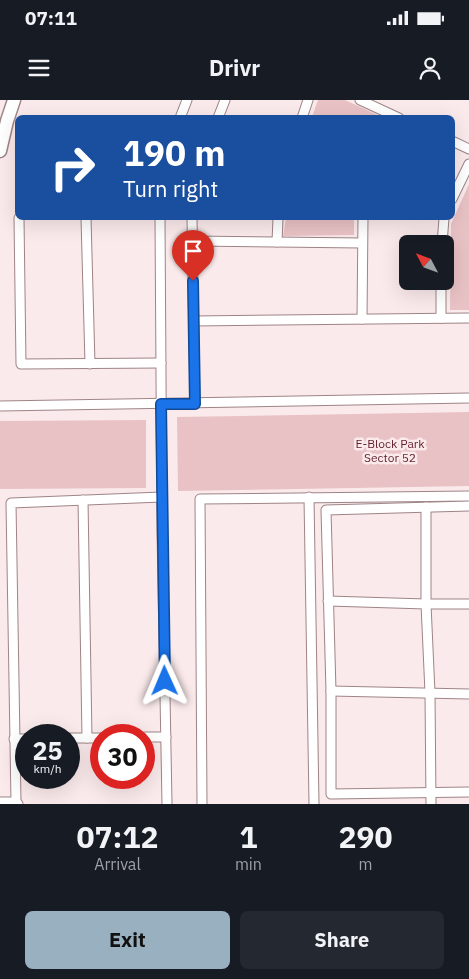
<!DOCTYPE html>
<html lang="en">
<head>
<meta charset="utf-8">
<style>
  :root { --surface:#171b24; --page:#242831; --text:#f1f3f6; --muted:#9ea1a6; --accent:#98b0bf }
  body { margin:0; font-family:"IBM Plex Sans",sans-serif; background:var(--page); color:var(--text); height:100vh; display:flex; flex-direction:column; font-size:19px; white-space:nowrap }
  * { box-sizing:border-box; margin:0 }
  p { font-size:16px; color:var(--muted) }
  .icon { flex:none; width:28px; height:28px; fill:none; stroke:currentColor; stroke-width:2; stroke-linecap:round; stroke-linejoin:round }
  .map { position:relative; height:704px; overflow:hidden }
  .side { display:flex; flex-direction:column; background:var(--surface); flex:1 }
  .side>* { flex:none }
  .top-card { position:absolute; left:15px; top:15px; width:440px; height:105px; border-radius:8px; box-shadow:0 5px 20px #0002; background:#1a4fa0; color:#fff; overflow:hidden }
  .needle { width:32px; rotate:311deg }
  .buttons { position:absolute; left:399px; top:135px; display:grid; gap:10px }
  .buttons a { display:grid; place-items:center; width:55px; height:55px; border-radius:8px; background:var(--surface); box-shadow:0 5px 20px #0002; font-size:25px }
  .speed { position:absolute; left:15px; top:624px; display:flex; gap:10px; font-size:25px; font-weight:700; text-align:center }
  .speed>* { display:grid; place-content:center; width:65px; height:65px; border-radius:50%; background:var(--surface); box-shadow:0 5px 20px #0002; line-height:1 }
  .speed small { font-size:12px; font-weight:400 }
  .speed .limit { border:8px solid #d22; background:#fff; color:#111 }
  .pin { position:absolute; display:grid; place-items:center; width:42px; height:42px; color:#fff; margin:-51px -21px; border-radius:50% 50% 50% 0; rotate:-45deg; box-shadow:0 0 5px #0007 }
  .pin .icon { rotate:45deg }
  .me { position:absolute; width:55px; margin:-28px; rotate:359deg; stroke-linejoin:round; filter:drop-shadow(0 0 4px #0008) }
  .turn { display:flex; align-items:center; gap:18px; height:105px; padding:0 25px; font-size:22px }
  .turn .icon { width:65px; height:65px; stroke-width:2.5 }
  .turn b { display:block; font-size:35px; line-height:42px }
  .eta { display:flex; justify-content:space-evenly; align-items:center; height:85px; text-align:center }
  .eta b { font-size:30px; font-weight:700; line-height:35px }
  .button { display:flex; gap:10px; margin-top:auto; padding:10px 25px }
  .button a { flex:1; height:58px; border-radius:8px; background:var(--accent); color:#111; font-size:20px; font-weight:700; line-height:58px; text-align:center }
  .button a+a { background:var(--page); color:var(--text) }
  .status { display:flex; justify-content:space-between; align-items:center; height:35px; padding:0 25px; background:var(--surface); direction:ltr }
  .status svg { height:14px; fill:currentColor }
  header { display:flex; justify-content:space-between; align-items:center; height:65px; padding:0 25px; background:var(--surface); font-size:22px; font-weight:700 }
  .map>svg:first-child { display:block }
  .green { fill:#e9c2c5 }
  .lines { fill:none; stroke-linecap:round; stroke-linejoin:round }
  .street-casing { stroke:#9e8486; stroke-width:11 }
  .secondary-casing { stroke:#9e8486; stroke-width:15 }
  .street { stroke:#fff; stroke-width:9 }
  .secondary { stroke:#fff; stroke-width:12 }
  .route-casing { stroke:#114b97; stroke-width:12 }
  .route { stroke:#1a73e8; stroke-width:9 }
  .labels { text-anchor:middle; stroke-width:5; stroke-linejoin:round; paint-order:stroke }
  .park-label { font-size:12px; fill:#621f2b; stroke:#fbeaeb }
</style>
</head>
<body>
<div class="status"><b>07:11</b><svg viewBox="0 0 49 12"><path d="M0 12V9h3v3zM5 12V6h3v6zM10 12V3h3v9zM15 12V0h3v12zM26 1h20v11H26zM47 4h2v5h-2z"/></svg></div>
<header><svg class="icon" aria-label="menu" viewBox="0 0 24 24"><path d="M4 6h16M4 12h16M4 18h16"/></svg>Drivr<svg class="icon" aria-label="person" viewBox="0 0 24 24"><circle cx="12" cy="8" r="4"/><path d="M4 21q1-7 8-7t8 7"/></svg></header>
<div class="map">
<svg width="469" height="704" viewBox="0 0 469 704">
  <rect width="100%" height="100%" fill="#fbeaeb"/>
  <g class="green">
    <polygon points="318,0 345,0 382,17 312,17"/>
    <polygon points="469,84 469,210 450,210 451,124"/>
    <polygon points="286,118 354,118 354,135 283,136"/>
    <polygon points="469,312 469,386 178,391 177,317"/>
    <polygon points="146,320 146,388 0,389 0,321"/>
  </g>
  <g class="lines">
    <g class="street-casing">
      <g id="street">
        <polyline points="360,0 399,18"/>
        <polyline points="180,18 187,0"/>
        <polyline points="218,18 225,0"/>
        <polyline points="302,18 308,0"/>
        <polyline points="452,41 469,49"/>
        <polyline points="452,99 469,64"/>
        <polyline points="19,118 21,264 161,263"/>
        <polyline points="86,118 90,264"/>
        <polyline points="160,118 162,432 167,704"/>
        <polyline points="192,118 195,304"/>
        <polyline points="192,141 362,143"/>
        <polyline points="277,142 278,118"/>
        <polyline points="442,144 444,118"/>
        <polyline points="441,218 441,181"/>
        <polyline points="362,219 363,118"/>
        <polyline points="194,221 469,218"/>
        <polyline points="0,306 469,298"/>
        <polyline points="309,397 314,704"/>
        <polyline points="83,400 87,638"/>
        <polyline points="469,406 326,410 331,591 331,694 469,692"/>
        <polyline points="426,407 426,504 430,593 431,704"/>
        <polyline points="328,501 426,504 469,504"/>
        <polyline points="331,591 469,594"/>
        <polyline points="144,637 166,637"/>
        <polyline points="69,638 101,638"/>
        <polyline points="14,639 26,639"/>
        <polyline points="0,702 16,702 18,704"/>
        <polyline points="16,702 11,403 162,397"/>
        <polyline points="202,704 200,399 469,396"/>
      </g>
    </g>
    <g class="secondary-casing">
      <polyline id="secondary" points="0,51 7,21 14,0"/>
    </g>
    <use href="#street" class="street"/>
    <use href="#secondary" class="secondary"/>
  </g>
  <g class="lines">
    <g class="route-casing">
      <polyline id="route" points="165,581 161,304 195,304 193,181"/>
    </g>
    <use href="#route" class="route"/>
  </g>
  <g class="labels">
    <g class="park-label">
      <text x="390" y="348">E-Block Park<tspan x="390" dy="14">Sector 52</tspan></text>
    </g>
  </g>
</svg>
<div class="buttons">
<a><svg class="needle" viewBox="-14 -14 28 28"><path d="M0-13l5 13h-10z" fill="#e53935"/><path d="M0 13l5-13h-10z" fill="#9ea1a6"/></svg></a>
</div>
<div class="speed"><div>25<small>km/h</small></div><div class="limit">30</div></div>
<div class="pin" style="left:193px;top:181px;background:#d93025"><svg class="icon" aria-label="arrive" viewBox="0 0 24 24"><path d="M6 21V4h12l-3 4 3 4H6"/></svg></div>
<svg class="me" style="left:165px;top:581px" viewBox="-20 -20 40 40"><path d="M0-17L14 15 0 8-14 15z" fill="#1a73e8" stroke="#fff" stroke-width="4"/></svg>
<div class="top-card">
<div class="turn"><svg class="icon" aria-label="right" viewBox="0 0 24 24"><path d="M7 20v-9h11M14 6l5 5-5 5"/></svg><div><b>190 m</b>Turn right</div></div>
</div>
</div>
<section class="side">
<div class="eta">
<div><b>07:12</b><p>Arrival</p></div>
<div><b>1</b><p>min</p></div>
<div><b>290</b><p>m</p></div>
</div>
<div class="button"><a>Exit</a><a>Share</a></div>
</section>
</body>
</html>
